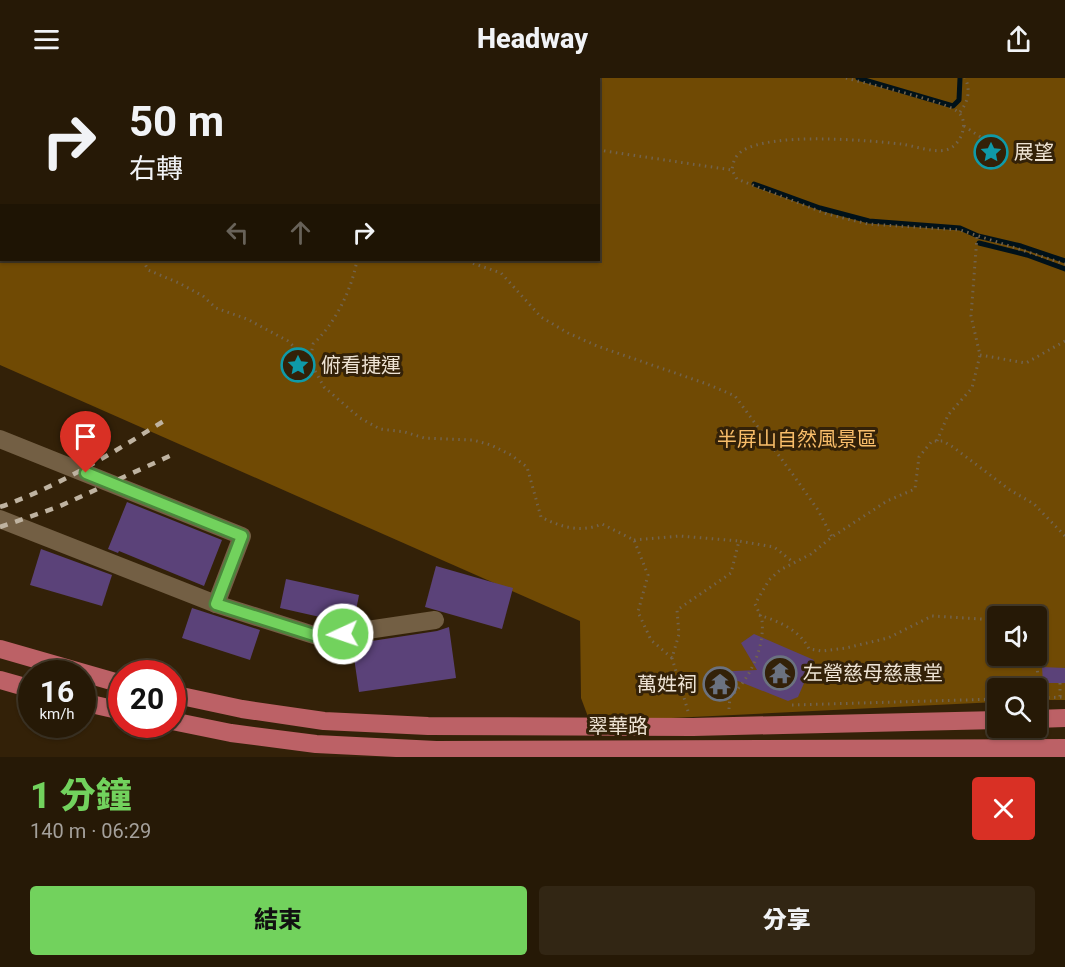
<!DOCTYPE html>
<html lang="zh-TW">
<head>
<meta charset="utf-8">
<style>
  :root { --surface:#261906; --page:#322614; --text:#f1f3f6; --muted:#a4a09b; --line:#423828; --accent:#72d25d }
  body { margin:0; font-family:Roboto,"Noto Sans TC",sans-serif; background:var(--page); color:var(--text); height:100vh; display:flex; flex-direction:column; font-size:22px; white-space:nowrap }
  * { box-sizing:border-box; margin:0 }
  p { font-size:20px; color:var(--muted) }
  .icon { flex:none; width:33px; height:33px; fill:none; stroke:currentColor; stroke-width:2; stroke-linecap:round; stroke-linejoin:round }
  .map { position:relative; height:679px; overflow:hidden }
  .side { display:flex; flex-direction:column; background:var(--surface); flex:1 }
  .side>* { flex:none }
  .top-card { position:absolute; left:0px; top:0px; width:600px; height:183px; box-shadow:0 2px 4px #0004,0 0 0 2px var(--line); background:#261906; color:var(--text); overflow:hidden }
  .buttons { position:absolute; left:987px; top:528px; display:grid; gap:12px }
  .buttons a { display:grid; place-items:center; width:60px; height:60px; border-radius:6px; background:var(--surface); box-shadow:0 2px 4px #0004,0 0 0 2px var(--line); font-size:30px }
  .speed { position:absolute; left:18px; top:582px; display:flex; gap:12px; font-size:30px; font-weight:700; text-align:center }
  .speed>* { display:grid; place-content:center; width:78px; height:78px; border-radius:50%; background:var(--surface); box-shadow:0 2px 4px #0004,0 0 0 2px var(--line); line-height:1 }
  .speed small { font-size:15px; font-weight:400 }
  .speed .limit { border:9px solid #d22; background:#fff; color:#111 }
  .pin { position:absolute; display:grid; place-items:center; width:51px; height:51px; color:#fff; margin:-62px -26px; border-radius:50% 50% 50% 0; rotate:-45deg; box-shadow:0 0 6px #0007 }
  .pin .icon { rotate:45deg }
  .me { position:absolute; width:66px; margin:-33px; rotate:267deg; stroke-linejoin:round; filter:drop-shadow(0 0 4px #0008) }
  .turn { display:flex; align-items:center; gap:21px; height:126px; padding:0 30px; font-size:27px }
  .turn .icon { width:78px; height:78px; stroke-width:2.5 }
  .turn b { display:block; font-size:42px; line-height:51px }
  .lanes { display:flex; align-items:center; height:57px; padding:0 30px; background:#0003; justify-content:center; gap:30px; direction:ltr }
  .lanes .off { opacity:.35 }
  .round { display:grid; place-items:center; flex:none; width:63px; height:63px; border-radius:6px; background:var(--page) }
  .overview { display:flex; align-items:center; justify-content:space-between; height:102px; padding:0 30px }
  h1 { font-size:36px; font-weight:800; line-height:45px; color:var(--accent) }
  .primary-button { display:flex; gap:12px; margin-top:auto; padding:12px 30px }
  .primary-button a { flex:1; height:69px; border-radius:6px; background:var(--accent); color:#111; font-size:24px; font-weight:800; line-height:69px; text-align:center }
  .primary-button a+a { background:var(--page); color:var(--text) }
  header { display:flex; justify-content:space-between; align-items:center; height:78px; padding:0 30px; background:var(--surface); font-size:27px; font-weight:800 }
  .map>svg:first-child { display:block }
  .forest { fill:#704a04; fill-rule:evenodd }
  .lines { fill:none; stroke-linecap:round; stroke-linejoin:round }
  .stream { stroke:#001119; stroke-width:5 }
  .building { fill:#5b4279 }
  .path { stroke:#72634d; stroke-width:3; stroke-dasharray:1.5 4.5; stroke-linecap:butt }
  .minor { stroke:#735f44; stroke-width:18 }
  .major { stroke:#bc6166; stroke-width:18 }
  .rail { stroke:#bfb3a1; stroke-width:4.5; stroke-dasharray:8 8; stroke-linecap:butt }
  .route-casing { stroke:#4a883c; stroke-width:15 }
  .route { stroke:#72d25d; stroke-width:10 }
  .labels { text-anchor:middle; stroke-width:6; stroke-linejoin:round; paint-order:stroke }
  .poi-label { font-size:20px; fill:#eee3d4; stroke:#332108; text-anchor:start }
  .park-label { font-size:20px; fill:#f8bd6a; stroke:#332108 }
  .street-label { font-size:20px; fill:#eee3d4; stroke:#332108 }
</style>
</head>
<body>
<header><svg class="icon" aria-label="menu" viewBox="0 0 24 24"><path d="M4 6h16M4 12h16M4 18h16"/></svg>Headway<svg class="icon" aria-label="share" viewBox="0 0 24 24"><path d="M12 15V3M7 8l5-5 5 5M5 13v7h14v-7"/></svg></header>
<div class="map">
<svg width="1065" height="679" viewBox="0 0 1065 679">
  <rect width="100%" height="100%" fill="#332108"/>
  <path class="forest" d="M0,0H1065V622H1037L1036,610H998L997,624L590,644L581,620L580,543L0,287ZM2,2H598V182H2ZM998,538H1036V578H998Z"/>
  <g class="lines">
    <g class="stream">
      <polyline points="858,0 953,28 959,22 960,0"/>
      <polyline points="754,106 820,130 869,143 960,150 978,158 1021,168 1065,183"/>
      <polyline points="979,165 1027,177 1065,191"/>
    </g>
  </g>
  <g class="building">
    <polygon points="127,424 222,462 204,508 119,473 118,475 108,471"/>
    <polygon points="41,471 112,497 102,528 30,507"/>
    <polygon points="436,488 513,510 502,551 425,529"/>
    <polygon points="286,501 359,517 354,543 342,544 280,530"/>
    <polygon points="192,530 260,552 250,582 182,560"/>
    <polygon points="449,549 456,600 359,614 352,566 437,553"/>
    <polygon points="754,556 814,582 798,619 788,623 728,599 728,618 713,618 713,594 757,592 741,565"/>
    <polygon points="1042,589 1065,590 1065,605 1043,605"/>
  </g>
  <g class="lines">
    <g class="path">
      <polyline points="193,0 195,2"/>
      <polyline points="306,0 307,2"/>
      <path d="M846,0C864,5 950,24 959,35C965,41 964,49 962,56C959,63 954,70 946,72C933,75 915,68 901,66C864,62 773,54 742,73C735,78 733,84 732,92L737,101L827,136L868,146L960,152L1065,186"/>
      <path d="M960,34C968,24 971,12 965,0"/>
      <polyline points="964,48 985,62 991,74"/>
      <polyline points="598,72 732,92"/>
      <polyline points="0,126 2,126"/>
      <path d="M143,182L148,192L179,205L203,218L216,230L247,241L288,263L310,284L324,309L360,340L380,351L405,354L424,360L473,362L491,367L511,377L527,389L541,439C560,449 581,455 602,446L634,462L648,497L638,534L651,562L672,580"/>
      <polyline points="468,182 472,185 501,195 541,239 568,255 597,268 707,306 735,318 794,398 818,432 832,459"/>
      <polyline points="980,277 1026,285 1065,263"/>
      <path d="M310,284L313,266C335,246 352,211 357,182"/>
      <polyline points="937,363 948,337 972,310 980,277 971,238 977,159"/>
      <polyline points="634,462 680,458 739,463"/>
      <path d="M759,537C778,543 800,552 809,571L822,573L846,570L888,560L932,538L998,542"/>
      <polyline points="1036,569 1039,620"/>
      <polyline points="1060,605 1060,619"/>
      <polyline points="1036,620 1065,619"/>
      <polyline points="792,627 998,621"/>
      <path d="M729,631L730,619C749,602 765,570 762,543C761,537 757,531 755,526L769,502L780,492L811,476L832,459L887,423L915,411L919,379L932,363H943L953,369L1010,412L1034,426L1065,458"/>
      <polyline points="688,633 672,580 679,556 677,532 731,495 739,463 774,469 793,484"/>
    </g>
    <g class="minor">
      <polyline points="0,361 242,458 216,526"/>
      <polyline points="0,441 216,526 320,559 435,542"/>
    </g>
    <g class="major">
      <polyline points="0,571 122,606"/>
      <polyline points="0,602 32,611"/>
      <polyline points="172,616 242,631 324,643 428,648 693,649 998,642"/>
      <polyline points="82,624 122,633"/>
      <polyline points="1036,641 1065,640"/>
      <polyline points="172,643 231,655 316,666 436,672 1065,670"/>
    </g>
    <g class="rail">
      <path d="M0,429C60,408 114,374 167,341"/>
      <polyline points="0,449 58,429 174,376"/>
    </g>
  </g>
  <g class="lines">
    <g class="route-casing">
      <polyline id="route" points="86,395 242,458 216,526 320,559 343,556"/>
    </g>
    <use href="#route" class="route"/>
  </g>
  <defs>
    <g id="sight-ring" transform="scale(1.725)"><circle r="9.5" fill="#332108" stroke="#0f9aa8" stroke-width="1.5"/><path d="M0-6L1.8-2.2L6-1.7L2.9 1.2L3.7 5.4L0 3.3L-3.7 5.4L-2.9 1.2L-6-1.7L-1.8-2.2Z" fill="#0f9aa8"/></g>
    <g id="temple-ring" transform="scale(1.725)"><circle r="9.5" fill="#332108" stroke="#6b7280" stroke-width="1.5"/><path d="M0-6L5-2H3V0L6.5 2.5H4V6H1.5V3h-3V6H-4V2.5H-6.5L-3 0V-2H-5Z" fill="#6b7280"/></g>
  </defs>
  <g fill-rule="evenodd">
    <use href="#sight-ring" x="991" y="74"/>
    <use href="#sight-ring" x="298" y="287"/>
    <use href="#temple-ring" x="780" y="595"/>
    <use href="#temple-ring" x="720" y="606"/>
  </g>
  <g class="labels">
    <g class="poi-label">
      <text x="1014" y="81">展望</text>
      <text x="321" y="294">俯看捷運</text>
      <text x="803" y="602">左營慈母慈惠堂</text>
      <text x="697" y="613" text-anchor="end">萬姓祠</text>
    </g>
    <g class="park-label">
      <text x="797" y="368">半屏山自然風景區</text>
    </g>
    <g class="street-label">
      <text x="618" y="655">翠華路</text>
    </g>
  </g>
</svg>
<div class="buttons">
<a><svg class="icon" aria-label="sound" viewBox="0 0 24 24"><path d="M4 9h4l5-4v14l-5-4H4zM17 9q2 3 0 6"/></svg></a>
<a><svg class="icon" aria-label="search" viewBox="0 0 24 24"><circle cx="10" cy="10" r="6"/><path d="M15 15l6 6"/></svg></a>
</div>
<div class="speed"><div>16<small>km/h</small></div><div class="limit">20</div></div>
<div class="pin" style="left:86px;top:395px;background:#d93025"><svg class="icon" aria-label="arrive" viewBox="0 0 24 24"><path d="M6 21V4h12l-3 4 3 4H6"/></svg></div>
<svg class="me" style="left:343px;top:556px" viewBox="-20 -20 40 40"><circle r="17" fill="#72d25d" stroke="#fff" stroke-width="3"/><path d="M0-11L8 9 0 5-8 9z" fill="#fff"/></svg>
<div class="top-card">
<div class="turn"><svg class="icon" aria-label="right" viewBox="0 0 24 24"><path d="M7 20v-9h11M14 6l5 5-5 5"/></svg><div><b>50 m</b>右轉</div></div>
<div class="lanes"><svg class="icon off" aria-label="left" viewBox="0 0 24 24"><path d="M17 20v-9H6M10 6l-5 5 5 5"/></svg><svg class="icon off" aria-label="ahead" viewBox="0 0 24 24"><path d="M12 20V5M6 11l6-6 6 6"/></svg><svg class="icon" aria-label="right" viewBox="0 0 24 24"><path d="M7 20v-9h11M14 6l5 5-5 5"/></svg></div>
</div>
</div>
<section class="side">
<div class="overview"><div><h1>1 分鐘</h1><p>140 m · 06:29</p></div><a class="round" style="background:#d93025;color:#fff"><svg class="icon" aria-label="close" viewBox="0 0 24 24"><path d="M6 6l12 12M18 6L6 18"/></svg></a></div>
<div class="primary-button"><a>結束</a><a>分享</a></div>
</section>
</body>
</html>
